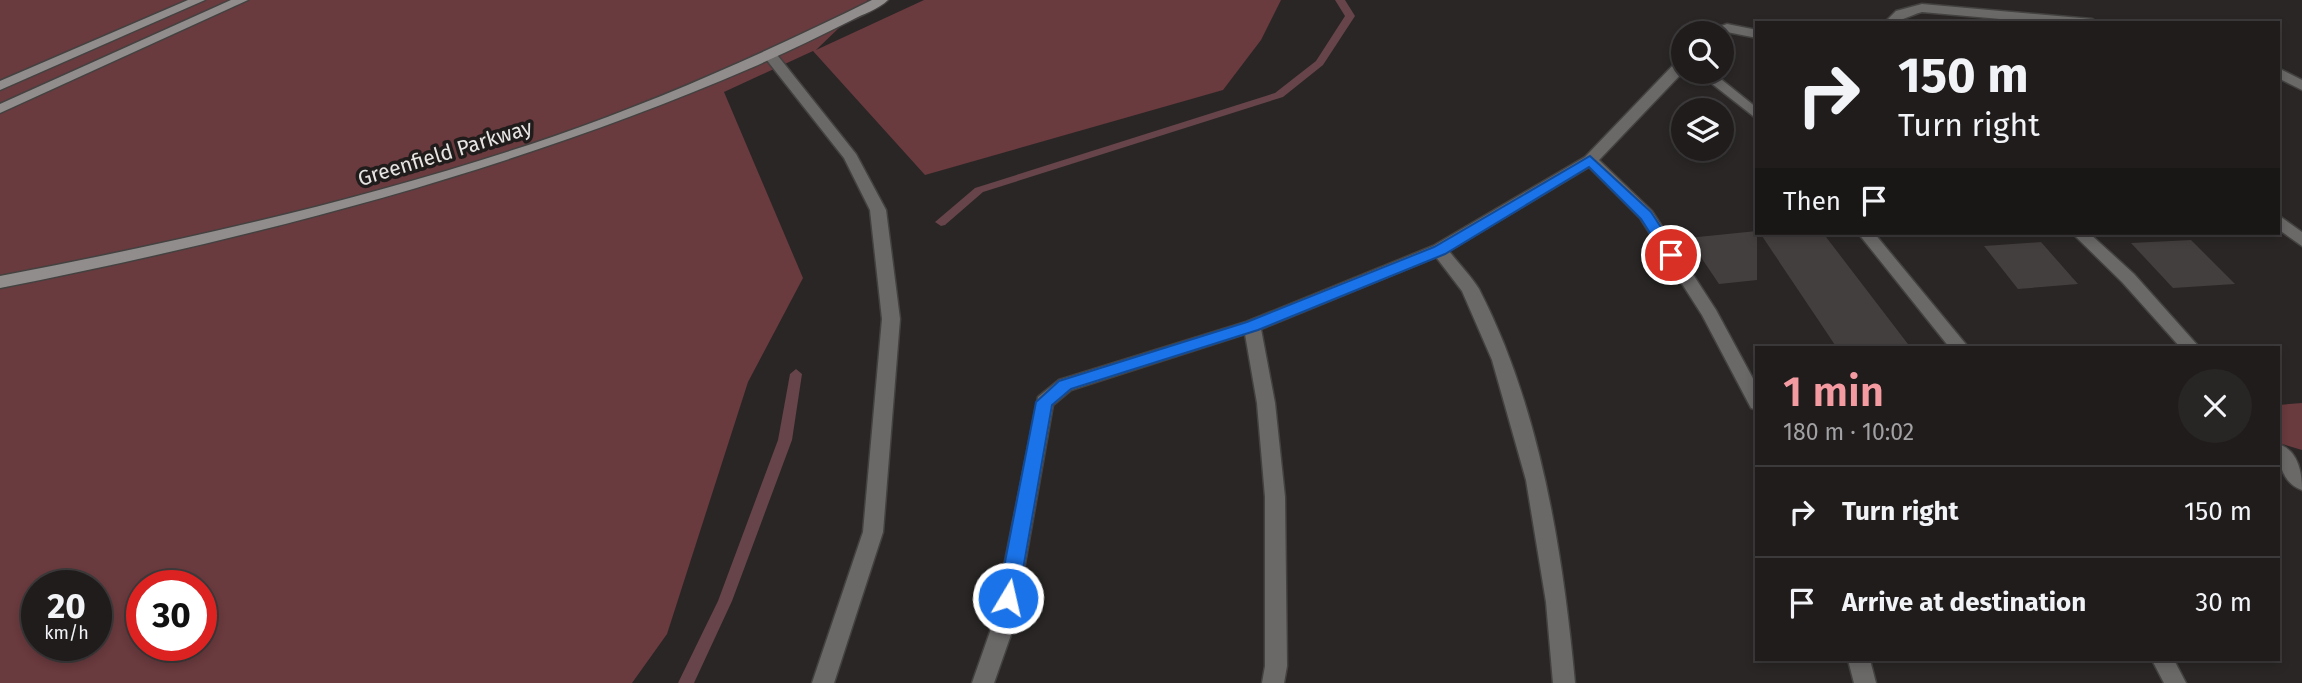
<!DOCTYPE html>
<html lang="en">
<head>
<meta charset="utf-8">
<style>
  :root { --surface:#201c1c; --page:#282525; --text:#f1f3f6; --muted:#a2a1a3; --line:#3d3a3b; --accent:#f49aa1 }
  body { margin:0; font-family:"Fira Sans",sans-serif; background:var(--page); color:var(--text); height:100vh; display:flex; flex-direction:column; font-size:26px; white-space:nowrap }
  * { box-sizing:border-box; margin:0 }
  p { font-size:23px; color:var(--muted) }
  .icon { flex:none; width:38px; height:38px; fill:none; stroke:currentColor; stroke-width:2; stroke-linecap:round; stroke-linejoin:round }
  .map { position:relative; flex:1; overflow:hidden }
  .drawer { position:absolute; left:1755px; top:346px; width:525px; height:315px; display:flex; flex-direction:column; background:var(--surface); border-radius:0px; box-shadow:0 4px 10px #0003,0 0 0 2px var(--line) }
  .drawer>* { flex:none }
  .top-card { position:absolute; left:1755px; top:21px; width:525px; height:214px; border-radius:0px; box-shadow:0 4px 10px #0003,0 0 0 2px var(--line); background:#201c1c; color:var(--text); overflow:hidden }
  .buttons { position:absolute; left:1671px; top:21px; display:grid; gap:14px }
  .buttons a { display:grid; place-items:center; width:63px; height:63px; border-radius:50%; background:var(--surface); box-shadow:0 4px 10px #0003,0 0 0 2px var(--line); font-size:35px }
  .speed { position:absolute; left:21px; top:570px; display:flex; gap:14px; font-size:35px; font-weight:700; text-align:center }
  .speed>* { display:grid; place-content:center; width:91px; height:91px; border-radius:50%; background:var(--surface); box-shadow:0 4px 10px #0003,0 0 0 2px var(--line); line-height:1 }
  .speed small { font-size:18px; font-weight:400 }
  .speed .limit { border:10px solid #d22; background:#fff; color:#111 }
  .pin { position:absolute; display:grid; place-items:center; width:60px; height:60px; color:#fff; margin:-30px; border:4px solid #fff; border-radius:50%; box-shadow:0 2px 7px #0007 }
  .me { position:absolute; width:77px; margin:-38px; rotate:9deg; stroke-linejoin:round; filter:drop-shadow(0 0 5px #0008) }
  .turn { display:flex; align-items:center; gap:24px; height:147px; padding:0 28px; font-size:32px }
  .turn .icon { width:91px; height:91px; stroke-width:2.5 }
  .turn b { display:block; font-size:49px; line-height:60px }
  .then { display:flex; align-items:center; height:66px; padding:0 28px; background:#0003; gap:14px; font-size:26px }
  .round { display:grid; place-items:center; flex:none; width:74px; height:74px; border-radius:37px; background:var(--page) }
  .head { display:flex; align-items:center; justify-content:space-between; height:119px; padding:0 28px }
  h1 { font-size:42px; font-weight:600; line-height:52px; color:var(--accent) }
  ul { padding:0; list-style:none }
  li { display:flex; align-items:center; gap:21px; height:91px; padding:0 28px; border-top:2px solid var(--line) }
  li div { flex:1 }
  li b { display:block; font-size:26px }
  li em { font-style:normal }
  .map>svg:first-child { display:block }
  .green { fill:#693a3e; fill-rule:evenodd }
  .lines { fill:none; stroke-linecap:round; stroke-linejoin:round }
  .stream { fill:#66444a; fill-rule:evenodd }
  .building { fill:#443f3f }
  .street-casing { stroke:#444141; stroke-width:3 }
  .secondary-casing { stroke:#444141; stroke-width:3 }
  .street { fill:#6b6868; fill-rule:evenodd }
  .secondary { fill:#918d8d; fill-rule:evenodd }
  .route { fill:#1a73e8; stroke:#114b97; stroke-width:2 }
  .labels { text-anchor:middle; stroke-width:7; stroke-linejoin:round; paint-order:stroke }
  .street-label { font-size:21px; fill:#e7e4e4; stroke:#201c1c }
</style>
</head>
<body>
<div class="map">
<svg width="2302" height="683" viewBox="0 0 2302 683">
  <rect width="100%" height="100%" fill="#2a2626"/>
  <g class="green">
    <path d="M0,0H868L816,50L924,0H1281L1261,40L1223,90L925,175L813,51L724,92L803,278L748,382L667,634L632,683H0ZM37,586H96V646H37ZM142,586H201V646H142Z"/>
    <polygon points="2302,403 2302,450 2279,443 2278,405"/>
  </g>
  <g class="lines">
    <g class="stream">
      <polygon points="1335,0 1345,0 1355,16 1323,65 1283,97 983,192 945,225 941,226 935,222 975,188 1275,93 1316,61 1345,16"/>
      <polygon points="796,369 802,374 792,440 732,601 694,683 678,683 718,601 778,440 790,374"/>
    </g>
  </g>
  <g class="building">
    <polygon points="1757,231 1757,280 1719,284 1688,238"/>
    <polygon points="1760,233 1823,233 1911,348 1837,348"/>
    <polygon points="2191,240 2235,284 2173,288 2131,243"/>
    <polygon points="2041,242 2078,284 2018,289 1984,246"/>
  </g>
  <g class="lines">
    <g class="street-casing">
      <g id="street">
        <path d="M1922,4L2092,19L2098,23H2045L1922,12C1908,16 1898,23 1884,23L1896,11Z"/>
        <polygon points="1727,24 1757,30 1757,38 1727,32 1702,33"/>
        <polygon points="769,50 774,51 856,154 886,210 900,319 883,532 834,683 812,683 863,532 882,319 870,210 844,158 762,54"/>
        <path d="M1684,58V71L1599,160L1652,211L1716,310L1757,386V410L1751,408L1702,315L1640,218L1589,167L1449,251C1458,263 1471,276 1479,289C1540,407 1563,552 1575,683H1553L1546,602L1526,480L1492,360L1462,291L1436,257L1261,329L1275,403L1285,497L1287,666L1284,683H1262L1265,666V497L1257,403L1245,334L1071,390L1053,405L1014,626L994,683H972L992,626L1038,397L1059,380L1246,322L1433,246L1585,157L1679,59Z"/>
        <polygon points="2278,68 2302,80 2302,90 2278,78"/>
        <polygon points="1697,72 1712,72 1757,108 1757,119"/>
        <polygon points="2278,215 2302,232 2302,246 2278,229"/>
        <polygon points="1858,233 1874,233 1969,348 1950,348"/>
        <polygon points="2072,233 2089,233 2134,274 2200,348 2181,348 2122,282"/>
        <path d="M2278,444C2298,450 2302,472 2302,490C2282,483 2278,462 2278,444Z"/>
        <polygon points="1848,660 1870,660 1876,683 1854,683"/>
        <polygon points="2152,660 2174,660 2186,683 2164,683"/>
      </g>
    </g>
    <g class="secondary-casing">
      <g id="secondary">
        <polygon points="188,0 205,0 0,90 0,81"/>
        <polygon points="231,0 248,0 0,113 0,104"/>
        <path d="M872,0H888C879,9 863,14 852,20C818,37 785,53 751,68C509,172 258,237 0,288V276C188,240 374,198 555,136C664,98 769,51 872,0Z"/>
      </g>
    </g>
    <use href="#street" class="street"/>
    <use href="#secondary" class="secondary"/>
  </g>
  <polygon class="route" points="1590,156 1651,212 1679,255 1677,258 1666,258 1641,219 1589,167 1445,254 1258,330 1071,389 1052,405 1018,598 1015,604 1001,604 998,598 1036,402 1059,381 1247,322 1434,247"/>
  <g class="labels">
    <g class="street-label">
      <text transform="translate(445 153) rotate(-17)" y="7">Greenfield Parkway</text>
    </g>
  </g>
</svg>
<div class="buttons">
<a><svg class="icon" aria-label="search" viewBox="0 0 24 24"><circle cx="10" cy="10" r="6"/><path d="M15 15l6 6"/></svg></a>
<a><svg class="icon" aria-label="layers" viewBox="0 0 24 24"><path d="M12 4l9 5-9 5-9-5zM3 14l9 5 9-5"/></svg></a>
</div>
<div class="speed"><div>20<small>km/h</small></div><div class="limit">30</div></div>
<div class="pin" style="left:1671px;top:255px;background:#d93025"><svg class="icon" aria-label="arrive" viewBox="0 0 24 24"><path d="M6 21V4h12l-3 4 3 4H6"/></svg></div>
<svg class="me" style="left:1008px;top:598px" viewBox="-20 -20 40 40"><circle r="17" fill="#1a73e8" stroke="#fff" stroke-width="3"/><path d="M0-11L8 9 0 5-8 9z" fill="#fff"/></svg>
<div class="top-card">
<div class="turn"><svg class="icon" aria-label="right" viewBox="0 0 24 24"><path d="M7 20v-9h11M14 6l5 5-5 5"/></svg><div><b>150 m</b>Turn right</div></div>
<div class="then">Then<svg class="icon" aria-label="arrive" viewBox="0 0 24 24"><path d="M6 21V4h12l-3 4 3 4H6"/></svg></div>
</div>
<section class="drawer">
<div class="head"><div><h1>1 min</h1><p>180 m · 10:02</p></div><a class="round"><svg class="icon" aria-label="close" viewBox="0 0 24 24"><path d="M6 6l12 12M18 6L6 18"/></svg></a></div>
<ul>
<li><svg class="icon" aria-label="right" viewBox="0 0 24 24"><path d="M7 20v-9h11M14 6l5 5-5 5"/></svg><div><b>Turn right</b></div><em>150 m</em></li>
<li><svg class="icon" aria-label="arrive" viewBox="0 0 24 24"><path d="M6 21V4h12l-3 4 3 4H6"/></svg><div><b>Arrive at destination</b></div><em>30 m</em></li>
</ul>
</section>
</div>
</body>
</html>
